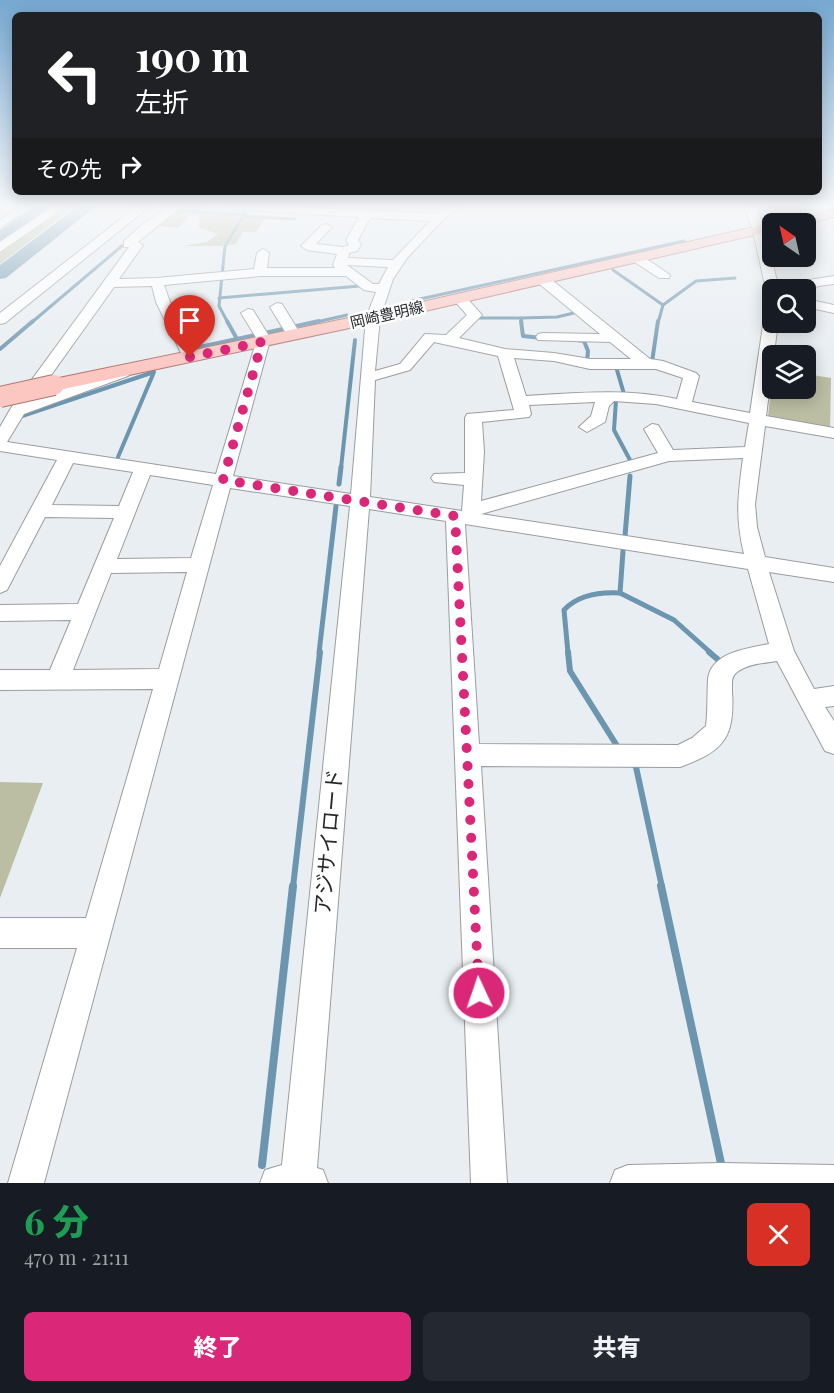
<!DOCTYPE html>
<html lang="ja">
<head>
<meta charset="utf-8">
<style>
  :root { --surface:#171b24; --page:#242831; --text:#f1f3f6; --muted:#9ea1a6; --accent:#db2777 }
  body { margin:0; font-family:"Playfair Display","Noto Sans JP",serif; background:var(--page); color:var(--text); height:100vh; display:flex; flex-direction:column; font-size:22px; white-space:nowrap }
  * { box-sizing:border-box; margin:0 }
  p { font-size:20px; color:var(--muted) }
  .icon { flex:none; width:33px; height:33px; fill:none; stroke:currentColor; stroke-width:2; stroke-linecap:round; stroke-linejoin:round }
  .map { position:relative; height:1183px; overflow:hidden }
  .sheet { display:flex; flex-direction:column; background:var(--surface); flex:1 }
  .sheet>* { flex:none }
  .hud { position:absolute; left:12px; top:12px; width:810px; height:183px; border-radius:9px; box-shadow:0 3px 15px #0003; background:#202124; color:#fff; overflow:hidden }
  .needle { width:39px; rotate:326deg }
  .fabs { position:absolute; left:762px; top:213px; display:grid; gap:12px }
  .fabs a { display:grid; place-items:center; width:54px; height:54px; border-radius:9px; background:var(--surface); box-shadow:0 3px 15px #0003; font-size:30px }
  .pin { position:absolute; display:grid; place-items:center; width:51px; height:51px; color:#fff; margin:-62px -26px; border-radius:50% 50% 50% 0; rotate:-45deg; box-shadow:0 0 6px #0007 }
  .pin .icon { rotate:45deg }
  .me { position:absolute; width:66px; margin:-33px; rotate:357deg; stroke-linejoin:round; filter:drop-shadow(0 0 4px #0008) }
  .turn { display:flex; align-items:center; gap:21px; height:126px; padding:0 24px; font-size:27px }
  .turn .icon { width:78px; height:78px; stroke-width:2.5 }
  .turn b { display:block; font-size:42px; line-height:51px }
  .then { display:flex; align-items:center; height:57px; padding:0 24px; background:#0003; gap:12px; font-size:22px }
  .round { display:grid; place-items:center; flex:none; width:63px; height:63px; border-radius:9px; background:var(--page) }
  .overview { display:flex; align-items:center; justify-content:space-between; height:102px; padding:0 24px }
  h1 { font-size:36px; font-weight:800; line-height:45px; color:#1e9e55 }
  .action { display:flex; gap:12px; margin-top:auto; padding:12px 24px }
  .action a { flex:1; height:69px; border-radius:9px; background:var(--accent); color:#fff; font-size:24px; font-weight:800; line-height:69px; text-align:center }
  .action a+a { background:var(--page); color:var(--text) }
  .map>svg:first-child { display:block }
  .green { fill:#bcbea3 }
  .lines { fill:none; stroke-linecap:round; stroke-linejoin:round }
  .stream-far4 { stroke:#6c95af; stroke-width:3 }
  .stream-far3 { stroke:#6c95af; stroke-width:4 }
  .stream-far2 { stroke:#6c95af; stroke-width:5 }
  .stream-far1 { stroke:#6c95af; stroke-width:6 }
  .stream { stroke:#6c95af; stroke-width:8 }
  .river { fill:#6c95af; fill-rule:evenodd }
  .minor-casing { stroke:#999da1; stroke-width:2 }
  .major-casing { stroke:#b07671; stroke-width:2 }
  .minor { fill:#fff; fill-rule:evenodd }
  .major { fill:#fcc6c1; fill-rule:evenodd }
  .major-bridge-casing { stroke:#b07671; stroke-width:22; stroke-linecap:butt }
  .major-bridge { stroke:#fcc6c1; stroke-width:20 }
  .route { stroke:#db2777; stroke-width:10; stroke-dasharray:0 18 }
  .labels { text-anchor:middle; stroke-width:5; stroke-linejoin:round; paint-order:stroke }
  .far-street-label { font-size:15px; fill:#26282a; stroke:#fff }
  .near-street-label { font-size:21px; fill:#26282a; stroke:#fff }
</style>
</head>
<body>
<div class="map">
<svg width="834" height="1183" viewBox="0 0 834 1183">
  <rect width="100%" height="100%" fill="#e9eef2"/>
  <g class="green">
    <polygon points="61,207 74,207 0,264 0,250"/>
    <polygon points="186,207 206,207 201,213 241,215 223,246 182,246 207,242 218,234 199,228 200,215 190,215 178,228 158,226 178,208"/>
    <polygon points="243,217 265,218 256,232 243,232 236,244 227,246"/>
    <polygon points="806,374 831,378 830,430 774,420 768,416 772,381 772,388 806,388"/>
    <polygon points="0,782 43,783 0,898"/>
  </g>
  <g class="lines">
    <g class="stream-far4">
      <polyline points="170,213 184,211 243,215"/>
      <polyline points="242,216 295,219"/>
      <polyline points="613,270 663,305"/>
      <polyline points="219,298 360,286"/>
      <polyline points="411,301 684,241"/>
      <polyline points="480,318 521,318 522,323"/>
      <polyline points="521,318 557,317 578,312"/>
      <polyline points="31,323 123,245 131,246"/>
      <polyline points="228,323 219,306 225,246 247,209"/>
      <polyline points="312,323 347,315"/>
      <polyline points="658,323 663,305 696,281 735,278"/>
    </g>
    <g class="stream-far3">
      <polyline points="521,321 523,336 542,338"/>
      <polyline points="237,339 319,321"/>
      <polyline points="577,340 584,341 588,351 587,361 592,362"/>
      <polyline points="0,349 33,321"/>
      <polyline points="190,349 237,339 227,321"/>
      <polyline points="652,362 658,321"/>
      <polyline points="617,370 624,394 616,400 614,430 631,462"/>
      <polyline points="22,416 154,372 118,457"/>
      <polyline points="341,468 355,340"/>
    </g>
    <g class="stream-far2">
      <polyline points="339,484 341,467"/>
      <polyline points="625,536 630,476"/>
      <polyline points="623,551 620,593 674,620 711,653"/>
      <polyline points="319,653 336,506"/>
      <path d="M568,653L564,610C578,595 600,592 620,593"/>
    </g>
    <g class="stream-far1">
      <polyline points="568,652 570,671 619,749"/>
      <polyline points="709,652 722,663"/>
      <polyline points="631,762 636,767 662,887"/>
      <polyline points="293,887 320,652"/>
    </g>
    <g class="stream">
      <polyline points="661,886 722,1168"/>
      <polyline points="262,1165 293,886"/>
    </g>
    <g class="river">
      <polygon points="34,207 52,207 6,242 0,243 0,230"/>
      <polygon points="77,207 95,207 6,278 0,279 0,265"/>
    </g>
    <g class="minor-casing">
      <g id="minor">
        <polygon points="19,207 32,207 0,228 0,220"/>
        <polygon points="52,207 65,207 0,252 0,242"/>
        <polygon points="136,207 149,207 5,323 0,324 0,313"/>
        <path d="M168,207H181L138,242L143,245L119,279L157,278L254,269L257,253L263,249L269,253L267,268H335L333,265L337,254L307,250L301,246L322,225L326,224L332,227L316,244L343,247L349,245L346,240L359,217L235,210L229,207H298L437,214L448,207H461L443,220L407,258L393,279L380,318L375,371L400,364L425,334L446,335L467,315L452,298L459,294L464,295L482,315L459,338L505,349L554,353L590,359H631L610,342L538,340L536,337L538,334L543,333L600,334L537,282L536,279L537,276H547L650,359L663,361L696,373L699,376L692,402L750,413L765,312L772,308V322H778L766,416L834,428V438L765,426L755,504L757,527L765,557L834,568V582L769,572L794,651L814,689L834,686V706L825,707L834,721V754L825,751L777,661C764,663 746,664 736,673C731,677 732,684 732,690C735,738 724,751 680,767L481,766L507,1183H471L446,521L369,509L317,1168L323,1170L328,1183H260L265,1170L282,1165L350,506L230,488L44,1183H8L77,948H0V918H86L153,689L0,690V670H50L71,620L0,621V605L78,604L114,518L45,517L7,590L0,593V566L57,460L0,451V427L11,408L129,247H124V241L142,225ZM370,218L430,221L393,260L348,258L349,253L357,251L361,245L358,240ZM347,265L388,267L379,284H373ZM260,276H346L364,290L376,292L366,318L351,494L233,476L269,344L272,341L253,310L248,309L241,313L257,339L216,474L7,442L24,414L128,376L131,373L123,368L118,370L34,399L114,287L152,286L156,302L183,357L190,361L197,357L170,302L164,285ZM434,342L498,356L514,410L467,414L465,418V473L434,474L431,478L434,482L464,485L462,511L370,497L375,380L410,370ZM514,358L554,361L590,369H656L683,378L677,399C627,388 576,393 526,396ZM614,401L656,404L749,423L745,447L673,450L658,425L652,424L644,429L658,453L481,501L484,452L482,422L529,417L531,414L529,405L595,402L591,416L579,427L587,432L605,422L609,406ZM743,458C738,496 735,516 744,554L481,514L669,461ZM73,463L133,472L119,506L52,505ZM150,475L213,485L191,558L117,559ZM465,524L748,569L769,644C749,648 711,652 708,679C707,695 708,710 706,726L692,738L678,745L479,744ZM187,572L159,669L73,670L111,573Z"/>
        <polygon points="744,207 756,207 765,230 779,290 772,290 772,294 766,290 753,230"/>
        <polygon points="637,254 641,255 670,275 669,278 659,278 633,261 631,258 633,255"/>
        <polygon points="834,276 834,284 818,286 806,294 806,290 799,290 809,280"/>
        <polygon points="806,299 834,305 834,313 806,307"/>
        <polygon points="277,303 282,304 301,335 299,338 289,338 287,335 270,307"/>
        <polygon points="722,1163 834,1165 834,1183 610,1183 615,1170 628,1165"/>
      </g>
    </g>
    <g class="major-casing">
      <g id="major">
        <polygon points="834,209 834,217 806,224 782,224 784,221"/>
        <polygon points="772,223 776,224 772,224 772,231 373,323 54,391 47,389 44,385 47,381 54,379 373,313"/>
      </g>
    </g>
    <use href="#minor" class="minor"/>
    <use href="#major" class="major"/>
    <g class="major-bridge-casing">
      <polyline id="major-bridge" points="0,397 54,385"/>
    </g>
    <use href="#major-bridge" class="major-bridge"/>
  </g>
  <linearGradient id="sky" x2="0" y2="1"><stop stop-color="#76a8d1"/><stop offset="0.55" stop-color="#f5f7f9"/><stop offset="1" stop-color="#f5f7f9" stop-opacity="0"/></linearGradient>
  <rect width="834" height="373" fill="url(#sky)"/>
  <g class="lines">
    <polyline class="route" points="190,357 262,342 223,480 455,516 479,993"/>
  </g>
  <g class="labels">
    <g class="far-street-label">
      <text transform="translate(387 315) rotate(-13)" y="5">岡崎豊明線</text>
    </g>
    <g class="near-street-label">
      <text transform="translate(329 842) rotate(-85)" y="7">アジサイロード</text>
    </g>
  </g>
</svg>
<div class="fabs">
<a><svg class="needle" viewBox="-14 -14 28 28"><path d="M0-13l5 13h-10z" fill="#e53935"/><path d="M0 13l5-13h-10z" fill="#9ea1a6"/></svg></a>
<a><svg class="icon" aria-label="search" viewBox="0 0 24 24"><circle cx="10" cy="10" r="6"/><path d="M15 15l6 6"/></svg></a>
<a><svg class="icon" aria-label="layers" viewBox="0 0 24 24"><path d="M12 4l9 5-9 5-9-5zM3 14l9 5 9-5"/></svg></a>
</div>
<div class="pin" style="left:190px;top:357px;background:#d93025"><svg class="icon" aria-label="arrive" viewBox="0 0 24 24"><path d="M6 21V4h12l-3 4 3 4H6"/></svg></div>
<svg class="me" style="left:479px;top:993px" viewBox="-20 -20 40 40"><circle r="17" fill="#db2777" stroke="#fff" stroke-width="3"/><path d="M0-11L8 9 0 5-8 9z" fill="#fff"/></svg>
<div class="hud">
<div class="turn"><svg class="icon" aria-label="left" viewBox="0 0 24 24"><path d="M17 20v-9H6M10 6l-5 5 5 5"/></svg><div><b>190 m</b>左折</div></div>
<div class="then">その先<svg class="icon" aria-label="right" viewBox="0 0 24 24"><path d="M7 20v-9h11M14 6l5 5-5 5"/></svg></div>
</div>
</div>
<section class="sheet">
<div class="overview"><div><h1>6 分</h1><p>470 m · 21:11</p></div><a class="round" style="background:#d93025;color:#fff"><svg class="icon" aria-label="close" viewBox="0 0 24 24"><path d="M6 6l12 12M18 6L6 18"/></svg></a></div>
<div class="action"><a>終了</a><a>共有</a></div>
</section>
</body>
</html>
